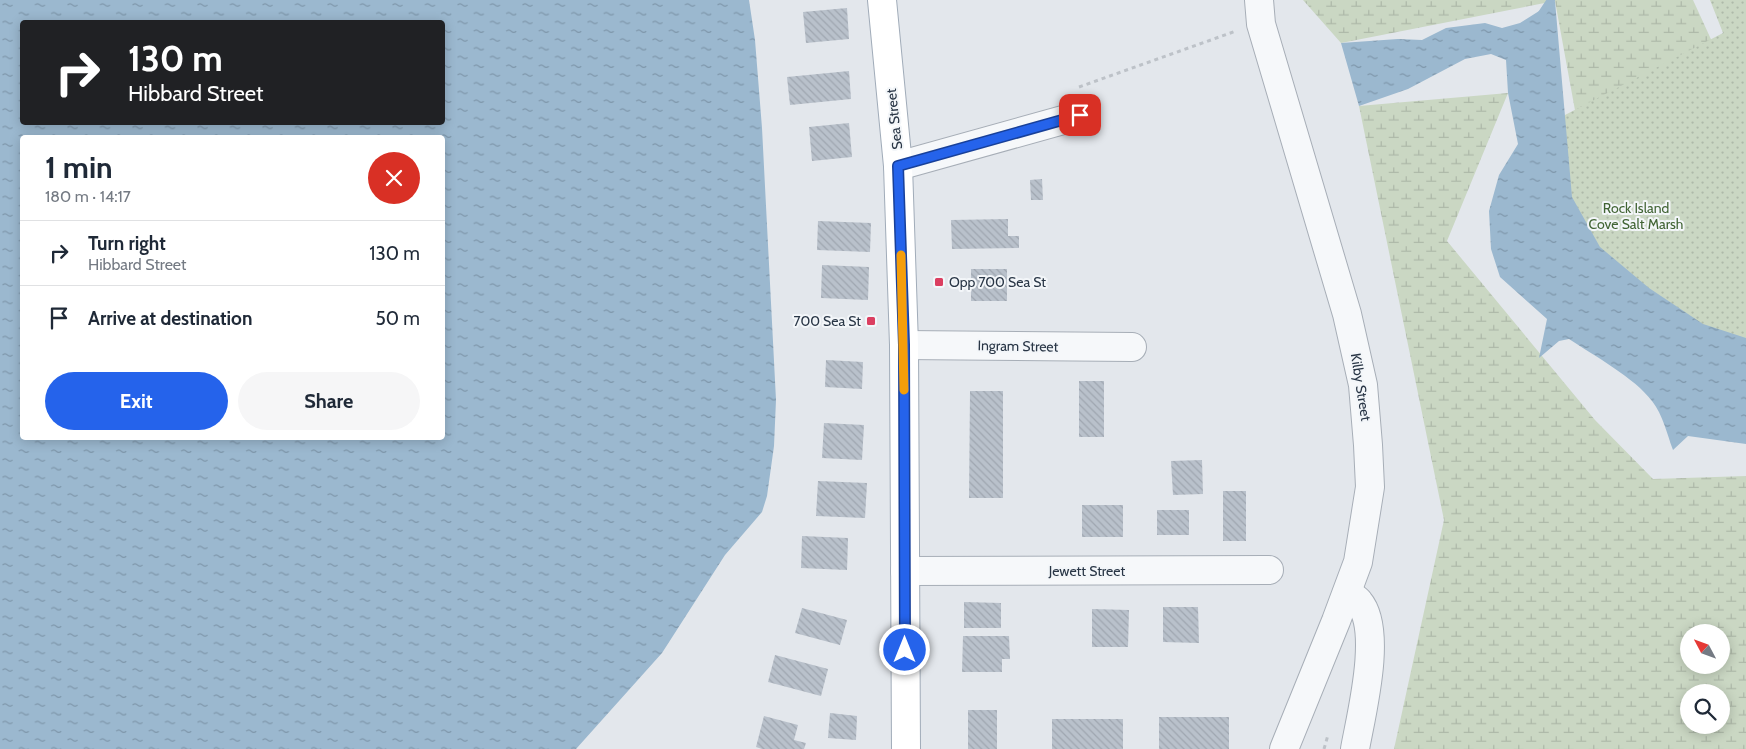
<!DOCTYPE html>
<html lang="en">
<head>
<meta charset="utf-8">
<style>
  :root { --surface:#fff; --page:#f6f6f7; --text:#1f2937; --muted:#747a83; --line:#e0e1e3; --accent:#2563eb }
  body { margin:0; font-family:Cabin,sans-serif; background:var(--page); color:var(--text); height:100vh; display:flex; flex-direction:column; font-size:19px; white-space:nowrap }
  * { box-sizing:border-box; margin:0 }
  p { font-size:16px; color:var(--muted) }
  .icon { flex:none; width:28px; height:28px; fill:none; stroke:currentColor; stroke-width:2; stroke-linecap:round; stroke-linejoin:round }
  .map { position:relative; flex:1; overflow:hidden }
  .details { position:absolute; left:20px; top:135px; width:425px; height:305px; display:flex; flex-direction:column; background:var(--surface); border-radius:5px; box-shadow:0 2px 12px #0003 }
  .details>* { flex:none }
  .top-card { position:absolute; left:20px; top:20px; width:425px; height:105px; border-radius:5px; box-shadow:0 2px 12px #0003; background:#202124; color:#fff; overflow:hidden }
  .needle { width:32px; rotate:311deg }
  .fabs { position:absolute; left:1680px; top:624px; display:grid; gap:10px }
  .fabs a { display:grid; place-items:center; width:50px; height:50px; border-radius:50%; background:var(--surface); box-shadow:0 2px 12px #0003; font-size:25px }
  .pin { position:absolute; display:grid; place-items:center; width:42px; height:42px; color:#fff; margin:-21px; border-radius:10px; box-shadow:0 2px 8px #0006 }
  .me { position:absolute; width:55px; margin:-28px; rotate:0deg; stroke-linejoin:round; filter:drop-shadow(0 0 4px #0008) }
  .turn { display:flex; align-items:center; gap:18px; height:105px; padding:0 25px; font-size:22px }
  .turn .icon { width:65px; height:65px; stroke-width:2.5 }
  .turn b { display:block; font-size:35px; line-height:42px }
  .round { display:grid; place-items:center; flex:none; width:52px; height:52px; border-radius:26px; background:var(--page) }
  .headline { display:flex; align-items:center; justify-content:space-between; height:85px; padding:0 25px }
  h1 { font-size:30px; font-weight:700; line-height:38px }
  .action { display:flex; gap:10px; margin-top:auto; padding:10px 25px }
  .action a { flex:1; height:58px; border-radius:30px; background:var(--accent); color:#fff; font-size:20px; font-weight:700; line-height:58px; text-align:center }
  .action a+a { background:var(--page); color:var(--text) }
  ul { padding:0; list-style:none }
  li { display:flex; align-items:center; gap:15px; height:65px; padding:0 25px; border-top:1px solid var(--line) }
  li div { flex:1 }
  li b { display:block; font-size:19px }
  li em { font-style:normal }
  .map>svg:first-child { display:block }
  .wetland { fill:url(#wetland-marsh); fill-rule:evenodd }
  .park { fill:url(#park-dots) }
  .water { fill:url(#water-ripples); fill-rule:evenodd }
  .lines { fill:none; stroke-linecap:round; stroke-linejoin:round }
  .stream { stroke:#9bb8cf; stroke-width:8 }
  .building { fill:url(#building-back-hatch) }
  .minor-casing { stroke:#a7aeb7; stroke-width:30 }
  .major-casing { stroke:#a1acb9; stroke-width:30 }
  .path { stroke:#bdc2c8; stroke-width:3; stroke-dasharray:4 4; stroke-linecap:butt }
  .minor { stroke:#f6f8fa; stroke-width:28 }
  .major { stroke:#fff; stroke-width:28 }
  .route-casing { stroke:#184099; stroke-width:12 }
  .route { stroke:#2563eb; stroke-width:9 }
  .slow { stroke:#f59e0b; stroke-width:9 }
  .poi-dot { fill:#db3e60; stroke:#f3f6f9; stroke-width:2 }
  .labels { text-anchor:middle; stroke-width:4; stroke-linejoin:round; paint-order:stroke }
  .street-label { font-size:14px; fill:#293646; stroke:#f3f6f9 }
  .park-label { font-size:14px; fill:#416434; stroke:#f3f6f9 }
  .poi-label { font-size:14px; fill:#293646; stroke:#f3f6f9; text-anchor:start }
</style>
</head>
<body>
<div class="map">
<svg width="1746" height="749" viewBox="0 0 1746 749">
  <defs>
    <pattern id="wetland-marsh" width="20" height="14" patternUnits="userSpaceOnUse" patternTransform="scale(1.25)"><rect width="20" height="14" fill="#cad7c3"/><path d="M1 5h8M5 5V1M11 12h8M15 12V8" fill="none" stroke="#aeb9a9"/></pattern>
    <pattern id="park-dots" width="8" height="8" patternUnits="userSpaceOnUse" patternTransform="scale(1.25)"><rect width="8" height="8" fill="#cad7c3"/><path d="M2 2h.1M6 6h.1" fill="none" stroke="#aeb9a9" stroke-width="1.8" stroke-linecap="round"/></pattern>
    <pattern id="water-ripples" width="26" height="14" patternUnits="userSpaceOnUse" patternTransform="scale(1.25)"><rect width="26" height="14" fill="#9bb8cf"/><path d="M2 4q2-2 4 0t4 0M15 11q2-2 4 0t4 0" fill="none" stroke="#7e96aa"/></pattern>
    <pattern id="building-back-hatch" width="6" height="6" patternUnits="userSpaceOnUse" patternTransform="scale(1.25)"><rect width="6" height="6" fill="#b9c1cb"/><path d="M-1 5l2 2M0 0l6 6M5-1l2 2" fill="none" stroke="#9fa6b0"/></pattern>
  </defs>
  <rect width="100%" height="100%" fill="#e3e7ec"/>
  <g class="wetland">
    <polygon points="1303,0 1693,0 1731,83 1600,247 1555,1 1341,43"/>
    <path d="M1508,93L1447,241L1595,420L1653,479L1746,476V749H1394L1444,520L1359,106ZM1689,632H1721V665H1689ZM1689,692H1721V725H1689Z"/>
  </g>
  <polygon class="park" points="1710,0 1746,0 1746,409 1560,298 1565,115 1723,33"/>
  <g class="water">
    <path d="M0,0H749L755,40L762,128L776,400L774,446L767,496L762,512L725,555L662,653L576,749H0ZM22,22H442V122H22ZM22,138H442V438H22Z"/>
    <path d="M1555,1L1572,197L1600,247L1649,288L1703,324L1746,338V444L1688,436L1673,450C1667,434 1663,415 1652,401C1635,378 1593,355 1569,339L1559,341L1539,358L1547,319L1500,277L1491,249L1489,211L1499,175L1518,144L1508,93L1506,60L1491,54L1465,59L1408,89L1359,106L1341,43L1398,39L1422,40L1446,28L1485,23L1502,28L1520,23Z"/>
  </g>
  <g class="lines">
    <polyline class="stream" points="1541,15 1551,0"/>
  </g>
  <g class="building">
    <polygon points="847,8 849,39 806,43 803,12"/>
    <polygon points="849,71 851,99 790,105 787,77"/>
    <polygon points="849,123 852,157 812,161 809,127"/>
    <polygon points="1042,179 1043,200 1031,200 1030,180"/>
    <polygon points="1008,219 1008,236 1019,236 1019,248 952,249 951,220"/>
    <polygon points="818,221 871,223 870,252 817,250"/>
    <polygon points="822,265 869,267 868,300 821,298"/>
    <rect x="971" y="269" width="36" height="32"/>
    <polygon points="826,360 863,362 862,389 825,387"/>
    <rect x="1079" y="381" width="25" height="56"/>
    <polygon points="970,391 1003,391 1003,498 969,498"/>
    <polygon points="824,423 864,425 862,460 822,458"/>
    <polygon points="1202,460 1203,494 1173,495 1171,461"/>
    <polygon points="818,481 867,483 865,518 816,516"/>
    <rect x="1223" y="491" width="23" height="50"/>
    <rect x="1082" y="505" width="41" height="32"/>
    <rect x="1157" y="510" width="32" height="25"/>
    <polygon points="802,536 848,538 847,570 801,568"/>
    <polygon points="964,602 1001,603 1001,628 964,628"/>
    <polygon points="1163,607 1198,607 1199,643 1163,642"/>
    <polygon points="802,608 847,620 840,645 795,633"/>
    <polygon points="1092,609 1129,610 1128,647 1092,647"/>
    <polygon points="963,636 1009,636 1010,659 1002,659 1002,672 962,672"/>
    <polygon points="775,655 828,669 821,696 768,682"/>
    <rect x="968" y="710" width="29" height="39"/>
    <polygon points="830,713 857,716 856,740 828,738"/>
    <polygon points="764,716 798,725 794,740 806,743 804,749 762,749 756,747"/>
    <rect x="1159" y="717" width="70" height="32"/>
    <rect x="1052" y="719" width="71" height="30"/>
  </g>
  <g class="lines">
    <g class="minor-casing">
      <g id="minor">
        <polyline points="1259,0 1261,24 1347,314 1363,385 1368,445 1370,487 1358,562 1336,621 1284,749"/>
        <polyline points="898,166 1081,115"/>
        <polyline points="904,345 1132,347"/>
        <polyline points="905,571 1269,570"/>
        <path d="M1347,593C1351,596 1356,598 1359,602C1383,630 1361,715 1355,749"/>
      </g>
    </g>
    <g class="major-casing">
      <polyline id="major" points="882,0 898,166 904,345 906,749"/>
    </g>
    <g class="path">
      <polyline points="1079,87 1236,31"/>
      <polyline points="1324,749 1328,735"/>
    </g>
    <use href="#minor" class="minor"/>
    <use href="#major" class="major"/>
  </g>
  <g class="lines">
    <g class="route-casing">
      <polyline id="route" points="905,650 904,345 898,166 1080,115"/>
    </g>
    <use href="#route" class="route"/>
    <polyline class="slow" points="901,255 904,390"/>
  </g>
  <g class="poi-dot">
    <rect x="934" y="277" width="10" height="10" rx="2.5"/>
    <rect x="866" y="316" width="10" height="10" rx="2.5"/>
  </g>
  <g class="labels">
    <g class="street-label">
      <text transform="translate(894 119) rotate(-96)" y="5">Sea Street</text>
      <text transform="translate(1018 346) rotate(1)" y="5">Ingram Street</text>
      <text transform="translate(1361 387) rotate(81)" y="5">Kilby Street</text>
      <text x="1087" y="576">Jewett Street</text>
    </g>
    <g class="park-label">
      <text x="1636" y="213">Rock Island<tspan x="1636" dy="16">Cove Salt Marsh</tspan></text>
    </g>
    <g class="poi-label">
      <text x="949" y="287">Opp 700 Sea St</text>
      <text x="861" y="326" text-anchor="end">700 Sea St</text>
    </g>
  </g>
</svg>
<div class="fabs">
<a><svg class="needle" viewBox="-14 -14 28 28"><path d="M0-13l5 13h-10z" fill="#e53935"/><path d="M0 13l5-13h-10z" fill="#747a83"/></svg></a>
<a><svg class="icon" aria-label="search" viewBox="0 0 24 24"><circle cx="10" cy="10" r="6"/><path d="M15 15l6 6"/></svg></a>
</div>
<div class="pin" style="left:1080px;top:115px;background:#d93025"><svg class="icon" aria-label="arrive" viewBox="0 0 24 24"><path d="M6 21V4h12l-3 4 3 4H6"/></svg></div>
<svg class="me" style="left:905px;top:650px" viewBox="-20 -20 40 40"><circle r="17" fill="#2563eb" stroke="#fff" stroke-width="3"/><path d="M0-11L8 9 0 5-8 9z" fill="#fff"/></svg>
<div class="top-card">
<div class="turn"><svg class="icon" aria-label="right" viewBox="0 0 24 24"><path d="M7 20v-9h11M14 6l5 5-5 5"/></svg><div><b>130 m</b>Hibbard Street</div></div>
</div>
<section class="details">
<div class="headline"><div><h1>1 min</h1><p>180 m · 14:17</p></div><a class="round" style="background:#d93025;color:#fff"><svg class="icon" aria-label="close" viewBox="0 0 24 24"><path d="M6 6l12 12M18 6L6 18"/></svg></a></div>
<ul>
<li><svg class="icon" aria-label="right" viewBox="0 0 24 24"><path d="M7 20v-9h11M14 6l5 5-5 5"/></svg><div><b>Turn right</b><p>Hibbard Street</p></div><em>130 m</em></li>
<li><svg class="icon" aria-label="arrive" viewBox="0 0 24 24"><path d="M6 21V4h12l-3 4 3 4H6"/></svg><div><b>Arrive at destination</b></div><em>50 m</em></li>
</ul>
<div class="action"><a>Exit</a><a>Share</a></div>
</section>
</div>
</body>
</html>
